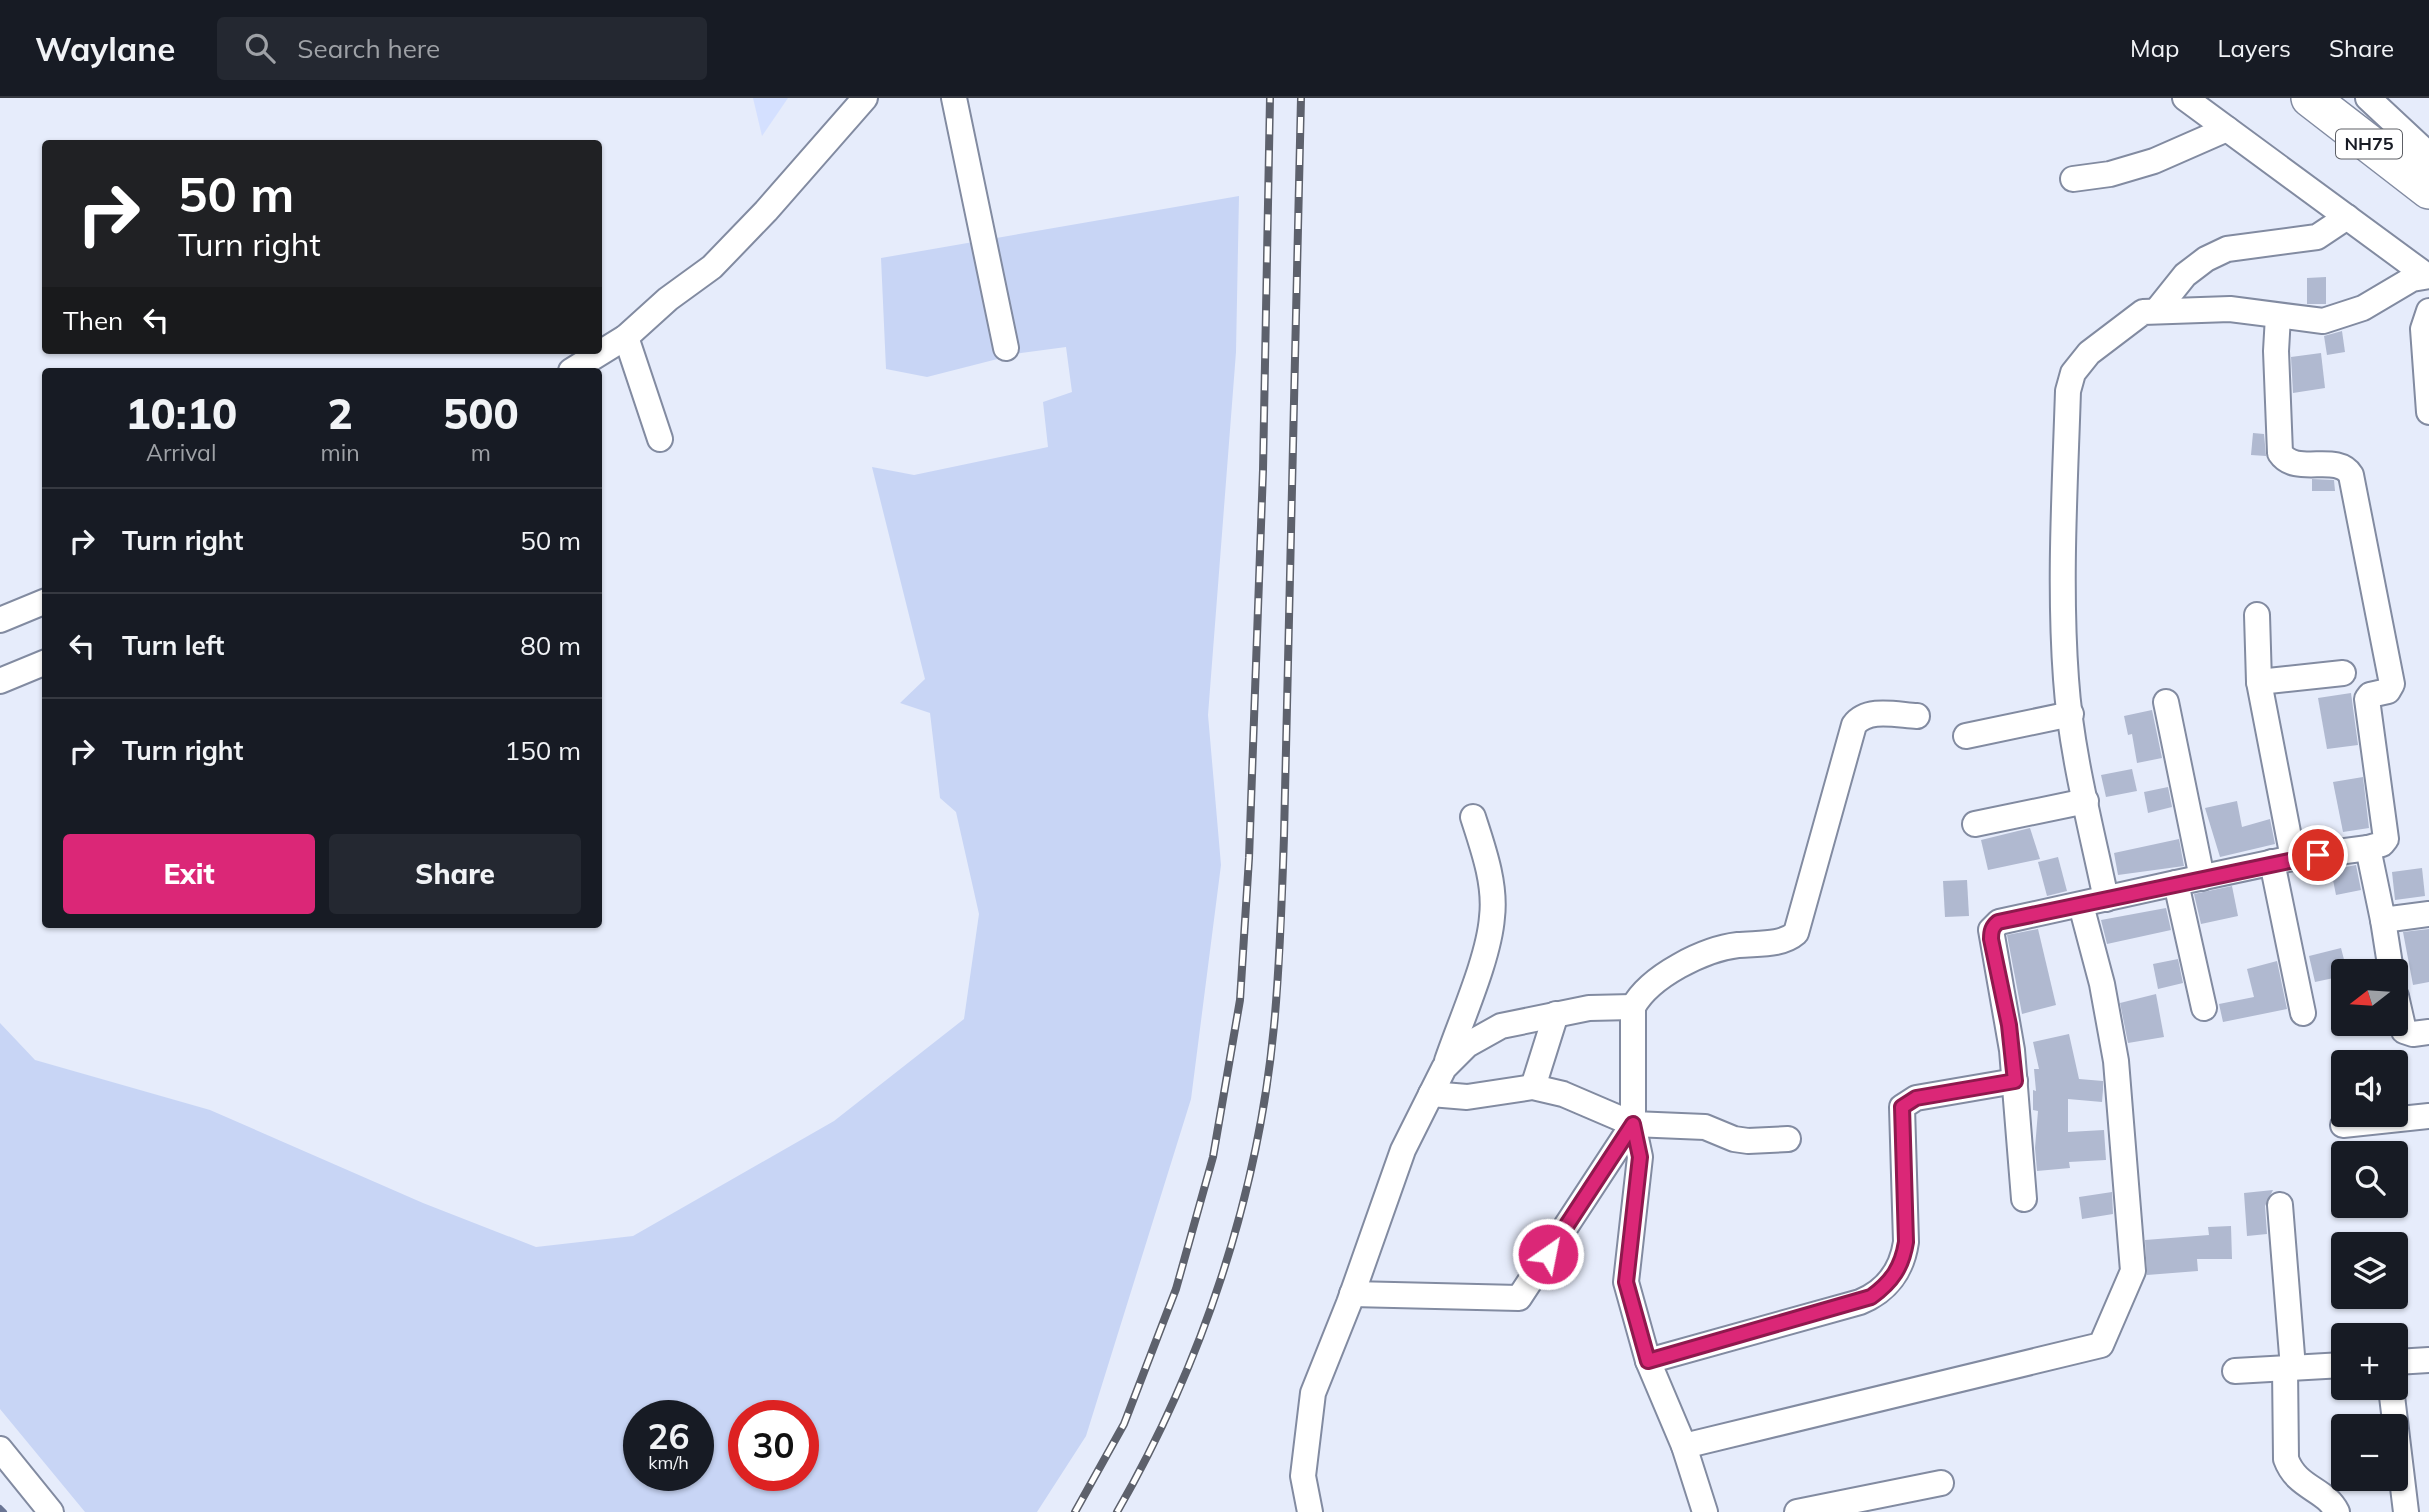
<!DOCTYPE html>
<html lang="en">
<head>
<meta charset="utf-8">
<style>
  :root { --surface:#171b24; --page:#242831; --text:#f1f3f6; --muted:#9ea1a6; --line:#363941; --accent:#db2777 }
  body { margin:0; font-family:Mulish,sans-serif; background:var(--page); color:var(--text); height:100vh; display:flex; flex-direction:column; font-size:26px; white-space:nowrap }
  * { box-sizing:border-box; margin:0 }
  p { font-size:23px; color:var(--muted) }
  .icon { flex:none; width:38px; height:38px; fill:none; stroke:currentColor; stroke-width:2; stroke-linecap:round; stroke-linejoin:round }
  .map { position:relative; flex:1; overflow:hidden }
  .panel { position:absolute; left:42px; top:270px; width:560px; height:560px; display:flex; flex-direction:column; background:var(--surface); border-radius:7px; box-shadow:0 2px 5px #0004 }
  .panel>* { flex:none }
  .guide { position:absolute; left:42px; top:42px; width:560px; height:214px; border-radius:7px; box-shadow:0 2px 5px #0004; background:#202124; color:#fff; overflow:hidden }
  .needle { width:46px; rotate:253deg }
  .buttons { position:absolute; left:2331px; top:861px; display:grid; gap:14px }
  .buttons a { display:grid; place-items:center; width:77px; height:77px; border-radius:7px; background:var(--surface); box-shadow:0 2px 5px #0004; font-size:35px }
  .speed { position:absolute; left:623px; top:1302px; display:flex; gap:14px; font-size:35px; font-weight:700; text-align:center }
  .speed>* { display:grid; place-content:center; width:91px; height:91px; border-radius:50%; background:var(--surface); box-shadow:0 2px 5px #0004; line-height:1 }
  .speed small { font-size:18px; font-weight:400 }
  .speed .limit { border:10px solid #d22; background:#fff; color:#111 }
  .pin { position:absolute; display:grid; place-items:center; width:60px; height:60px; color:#fff; margin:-30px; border:4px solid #fff; border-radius:50%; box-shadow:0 2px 7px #0007 }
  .me { position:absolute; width:77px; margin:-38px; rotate:33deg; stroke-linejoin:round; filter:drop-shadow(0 0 5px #0008) }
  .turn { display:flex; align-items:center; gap:24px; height:147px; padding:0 21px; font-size:32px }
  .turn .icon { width:91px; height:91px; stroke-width:2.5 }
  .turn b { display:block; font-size:49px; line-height:60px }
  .then { display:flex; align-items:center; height:66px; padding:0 21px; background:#0003; gap:14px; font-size:26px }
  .eta { display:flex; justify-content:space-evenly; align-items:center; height:119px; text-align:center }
  .eta b { font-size:42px; font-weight:800; line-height:49px }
  .cta { display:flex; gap:14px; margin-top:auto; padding:14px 21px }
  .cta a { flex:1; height:80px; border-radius:7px; background:var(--accent); color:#fff; font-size:28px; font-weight:800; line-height:80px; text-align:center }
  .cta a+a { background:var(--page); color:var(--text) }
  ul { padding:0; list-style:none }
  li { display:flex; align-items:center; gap:21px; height:105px; padding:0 21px; border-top:2px solid var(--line) }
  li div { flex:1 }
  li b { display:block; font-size:26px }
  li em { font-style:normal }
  header { display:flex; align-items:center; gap:42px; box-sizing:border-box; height:98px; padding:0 35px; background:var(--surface); border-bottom:2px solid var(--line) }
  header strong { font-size:33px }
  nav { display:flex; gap:38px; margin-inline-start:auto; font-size:24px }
  .search { width:490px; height:63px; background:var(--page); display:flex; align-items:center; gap:18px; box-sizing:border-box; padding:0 24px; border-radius:7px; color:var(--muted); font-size:26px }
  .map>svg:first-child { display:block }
  .built { fill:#d4e0ff }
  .green { fill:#c8d5f5; fill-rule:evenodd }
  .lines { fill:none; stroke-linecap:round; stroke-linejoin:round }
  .stream { stroke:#6a7594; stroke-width:6 }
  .building { fill:#b0b9d0 }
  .minor-casing { stroke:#828ba1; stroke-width:28 }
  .highway-casing { stroke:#828ba1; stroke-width:40 }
  .minor { stroke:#fff; stroke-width:24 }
  .highway { stroke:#fff; stroke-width:37 }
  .rail-casing { stroke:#5d616c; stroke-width:8 }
  .rail { stroke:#fff; stroke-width:5; stroke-dasharray:16; stroke-linecap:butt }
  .route-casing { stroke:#8e194d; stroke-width:18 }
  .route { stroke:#db2777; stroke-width:12 }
  .labels { text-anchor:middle; stroke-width:6; stroke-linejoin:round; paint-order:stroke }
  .shield { fill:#fff; stroke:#5e6066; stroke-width:2 }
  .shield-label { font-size:18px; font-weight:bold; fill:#191c25 }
</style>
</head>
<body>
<header>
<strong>Waylane</strong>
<div class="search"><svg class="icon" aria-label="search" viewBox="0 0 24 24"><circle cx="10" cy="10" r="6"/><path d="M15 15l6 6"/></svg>Search here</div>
<nav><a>Map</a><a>Layers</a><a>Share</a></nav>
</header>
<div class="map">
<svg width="2429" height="1414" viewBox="0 0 2429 1414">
  <rect width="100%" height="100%" fill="#e6ecfb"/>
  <polygon class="built" points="753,0 788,0 762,38"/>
  <path class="green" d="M1239,98L1236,254L1208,617L1221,767L1191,1001L1086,1338L1037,1414H85L0,1311V925L35,962L210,1012L423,1105L536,1149L633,1138L834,1023L964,921L979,816L956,714L940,700L930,615L900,605L925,581L872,369L914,377L1048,349L1043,304L1072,294L1066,249L1021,255L927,279L886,271L881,160ZM639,1318H698V1377H639ZM744,1318H803V1377H744Z"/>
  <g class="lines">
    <polyline class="stream" points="0,1410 4,1414"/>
  </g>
  <g class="building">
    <polygon points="2326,179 2326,206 2307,206 2307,180"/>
    <polygon points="2342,233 2345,254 2327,257 2324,238"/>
    <polygon points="2321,255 2325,290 2293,295 2291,259"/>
    <polygon points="2253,335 2264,336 2266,358 2251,357"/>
    <polygon points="2312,381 2334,382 2335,393 2312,393"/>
    <polygon points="2351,595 2358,647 2327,651 2318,600"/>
    <polygon points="2152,612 2162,660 2137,665 2132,636 2128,637 2124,618"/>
    <polygon points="2132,671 2137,693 2106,699 2101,677"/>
    <polygon points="2363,679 2369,730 2343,734 2333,684"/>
    <polygon points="2168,689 2172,709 2148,715 2144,694"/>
    <polygon points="2237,703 2242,729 2270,721 2275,746 2220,759 2205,710"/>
    <polygon points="2030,730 2040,761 1988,772 1981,742"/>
    <polygon points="2179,741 2184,768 2118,777 2114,755"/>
    <polygon points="2058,759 2067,793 2047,798 2038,764"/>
    <polygon points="2356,767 2361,792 2336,797 2331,772"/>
    <polygon points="2422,770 2425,798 2395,802 2392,774"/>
    <polygon points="1967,782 1969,818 1945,819 1943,783"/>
    <polygon points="2232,788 2238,818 2201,826 2194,796"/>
    <polygon points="2166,810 2171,832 2107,846 2101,822"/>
    <polygon points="2038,831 2056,907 2022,916 2007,837"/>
    <polygon points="2429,831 2429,884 2413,887 2403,834"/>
    <polygon points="2341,850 2347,873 2343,873 2343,878 2315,884 2309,858"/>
    <polygon points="2178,861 2183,885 2158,891 2153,866"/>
    <polygon points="2277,863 2287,911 2223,924 2219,906 2254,899 2247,871"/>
    <polygon points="2156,896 2164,939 2128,945 2120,905"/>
    <polygon points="2069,936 2079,981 2103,983 2103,992 2102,1004 2068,1001 2068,1034 2104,1032 2106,1062 2069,1064 2070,1070 2037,1073 2035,1050 2038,1013 2033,1012 2033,992 2036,993 2034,971 2039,971 2033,944"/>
    <polygon points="2273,1092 2265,1108 2267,1136 2247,1138 2244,1095"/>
    <polygon points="2112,1094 2113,1116 2082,1121 2079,1099"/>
    <polygon points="2231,1128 2232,1161 2197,1161 2198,1173 2147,1177 2145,1142 2209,1137 2208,1129"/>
  </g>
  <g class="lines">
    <g class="minor-casing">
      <g id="minor">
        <polyline points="954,0 1006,250"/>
        <polyline points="2185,0 2427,178"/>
        <polyline points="2368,0 2429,57"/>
        <polyline points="2073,81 2110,76 2154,63 2227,31"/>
        <polyline points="2157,212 2185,177 2206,161 2227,151 2317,139 2347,119"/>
        <polyline points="2429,213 2423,231 2429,314"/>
        <path d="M2278,218L2276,253L2280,355C2296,379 2337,354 2351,377L2392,586L2388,593L2370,597L2367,601L2386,741L2382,746L2368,750"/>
        <polyline points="626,239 660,341"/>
        <polyline points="571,273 626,239 668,201 712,169 766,113 865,0"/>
        <polyline points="2257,517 2259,584 2293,760"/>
        <polyline points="0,522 46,503"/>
        <polyline points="0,583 46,564"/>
        <polyline points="2259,584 2343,575"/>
        <polyline points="2166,604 2202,780"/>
        <polyline points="1966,638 2071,616"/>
        <polyline points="1975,726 2086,703"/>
        <polyline points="2272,764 2303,915"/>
        <path d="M2106,801C2091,729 2071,655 2066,581C2059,485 2065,388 2068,293L2073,275L2089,255L2143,214L2230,211L2323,223L2363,210L2412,181L2429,178"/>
        <polyline points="2383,822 2391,873"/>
        <polyline points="2396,898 2404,933 2413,936 2429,934"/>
        <polyline points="2204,910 2176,785 2293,760 2368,750 2383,822 2429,816"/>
        <path d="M1447,963C1461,922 1489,860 1492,819C1496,786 1483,750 1473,719"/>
        <polyline points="1533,989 1556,916"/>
        <polyline points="1431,996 1467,999 1533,989 1563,996 1633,1026 1705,1029 1734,1041 1748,1043 1788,1041"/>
        <polyline points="2343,1027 2429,1018"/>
        <polyline points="2024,1101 2012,952 1991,832 1999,824 2176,785"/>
        <polyline points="2280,1107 2293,1270"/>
        <polyline points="1352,1196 1519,1200 1633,1026"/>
        <path d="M1648,1263L1860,1204C1887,1193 1902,1172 1906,1144L1902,1009L1916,1000L2015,983"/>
        <polyline points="2396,1264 2429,1262"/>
        <path d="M2285,1270L2286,1361C2297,1391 2325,1390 2337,1414"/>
        <polyline points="2235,1273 2343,1267"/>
        <polyline points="2391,1290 2406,1414"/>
        <polyline points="1684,1348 2101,1247 2133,1173 2116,963 2102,886 2081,807"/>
        <polyline points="0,1351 51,1414"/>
        <polyline points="1310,1414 1303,1378 1313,1295 1349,1205 1403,1052 1444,970 1467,947 1501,928 1589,910 1633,909"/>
        <path d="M1705,1414L1684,1348L1648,1263L1626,1184L1640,1059L1633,1026V909C1650,878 1704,851 1738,847C1758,845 1781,848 1796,835L1854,627C1867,609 1897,617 1917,618"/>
        <polyline points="1797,1414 1941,1385"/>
      </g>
    </g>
    <g class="highway-casing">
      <polyline id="highway" points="2310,0 2429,92"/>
    </g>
    <use href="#minor" class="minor"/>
    <use href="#highway" class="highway"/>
    <g class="rail-casing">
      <g id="rail">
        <polyline points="1075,1414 1124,1326 1176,1191 1213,1059 1240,902 1249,760 1263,372 1270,0"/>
        <path d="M1117,1414C1202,1266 1258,1098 1274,928C1280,865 1282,801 1284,738L1301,0"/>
      </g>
    </g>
    <use href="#rail" class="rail"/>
  </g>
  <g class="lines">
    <g class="route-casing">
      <path id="route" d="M1548,1156L1633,1026L1640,1059L1626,1184L1648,1263L1871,1199C1892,1184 1902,1169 1906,1144L1902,1009L1916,1000L2015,983L2009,927L1991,841C1991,833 1992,829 1998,824L2318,757"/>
    </g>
    <use href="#route" class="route"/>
  </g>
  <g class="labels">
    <rect class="shield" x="2336" y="31.5" width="66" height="29" rx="5"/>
    <g class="shield-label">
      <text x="2369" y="52">NH75</text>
    </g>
  </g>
</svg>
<div class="buttons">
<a><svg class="needle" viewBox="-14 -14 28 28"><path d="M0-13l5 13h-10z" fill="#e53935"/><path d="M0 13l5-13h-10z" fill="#9ea1a6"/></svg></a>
<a><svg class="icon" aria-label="sound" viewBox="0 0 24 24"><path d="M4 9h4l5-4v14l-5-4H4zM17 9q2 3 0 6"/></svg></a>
<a><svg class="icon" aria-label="search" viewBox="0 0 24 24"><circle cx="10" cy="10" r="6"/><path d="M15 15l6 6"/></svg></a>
<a><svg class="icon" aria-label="layers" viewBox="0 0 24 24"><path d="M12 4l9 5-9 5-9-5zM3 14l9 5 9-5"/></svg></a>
<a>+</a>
<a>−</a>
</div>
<div class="speed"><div>26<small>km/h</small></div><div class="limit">30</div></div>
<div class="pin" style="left:2318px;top:757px;background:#d93025"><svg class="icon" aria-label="arrive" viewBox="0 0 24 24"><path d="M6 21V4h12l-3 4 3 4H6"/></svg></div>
<svg class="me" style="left:1548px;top:1156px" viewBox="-20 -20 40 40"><circle r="17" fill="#db2777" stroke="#fff" stroke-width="3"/><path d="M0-11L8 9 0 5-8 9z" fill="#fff"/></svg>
<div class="guide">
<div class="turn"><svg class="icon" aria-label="right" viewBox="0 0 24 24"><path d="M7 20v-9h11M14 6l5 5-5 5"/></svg><div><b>50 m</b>Turn right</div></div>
<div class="then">Then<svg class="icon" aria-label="left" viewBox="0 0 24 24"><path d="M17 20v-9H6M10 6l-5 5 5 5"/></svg></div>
</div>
<section class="panel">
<div class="eta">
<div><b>10:10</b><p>Arrival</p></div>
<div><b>2</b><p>min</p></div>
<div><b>500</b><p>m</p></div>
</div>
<ul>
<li><svg class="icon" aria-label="right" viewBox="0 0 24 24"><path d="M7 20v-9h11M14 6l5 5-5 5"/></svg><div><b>Turn right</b></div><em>50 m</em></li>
<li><svg class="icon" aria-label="left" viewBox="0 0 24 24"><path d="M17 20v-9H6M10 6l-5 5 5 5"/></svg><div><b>Turn left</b></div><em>80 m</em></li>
<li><svg class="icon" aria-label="right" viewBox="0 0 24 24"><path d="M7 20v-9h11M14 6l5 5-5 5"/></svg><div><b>Turn right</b></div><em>150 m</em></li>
</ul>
<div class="cta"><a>Exit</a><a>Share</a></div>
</section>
</div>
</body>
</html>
